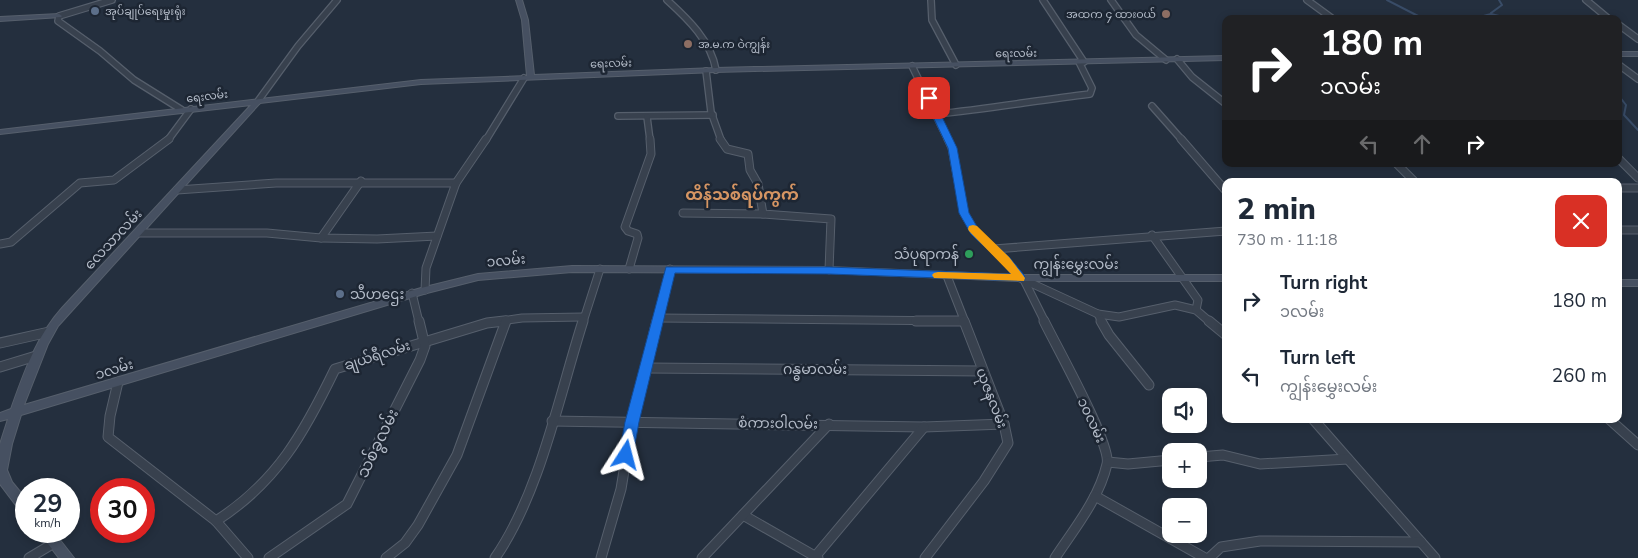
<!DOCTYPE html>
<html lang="en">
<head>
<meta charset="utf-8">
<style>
  :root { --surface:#fff; --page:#f6f6f7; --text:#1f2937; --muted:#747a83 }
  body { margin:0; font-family:"Nunito Sans","Noto Sans Myanmar",sans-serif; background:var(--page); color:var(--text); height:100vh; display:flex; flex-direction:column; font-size:19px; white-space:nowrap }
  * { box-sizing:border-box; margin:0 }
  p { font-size:16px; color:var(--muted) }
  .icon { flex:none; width:28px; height:28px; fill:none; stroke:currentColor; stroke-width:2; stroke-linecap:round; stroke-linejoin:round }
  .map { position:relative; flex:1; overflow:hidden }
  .panel { position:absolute; left:1222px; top:178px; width:400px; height:245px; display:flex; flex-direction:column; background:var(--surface); border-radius:10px; box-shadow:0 2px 8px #0003 }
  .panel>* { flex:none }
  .guide { position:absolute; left:1222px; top:15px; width:400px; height:152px; border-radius:10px; box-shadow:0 2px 8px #0003; background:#202124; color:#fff; overflow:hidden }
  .fabs { position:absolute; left:1162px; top:388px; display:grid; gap:10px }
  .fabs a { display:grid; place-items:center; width:45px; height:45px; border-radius:10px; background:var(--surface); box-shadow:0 2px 8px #0003; font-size:25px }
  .speed { position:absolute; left:15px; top:478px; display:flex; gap:10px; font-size:25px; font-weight:700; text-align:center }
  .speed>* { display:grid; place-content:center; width:65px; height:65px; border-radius:50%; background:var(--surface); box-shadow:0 2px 8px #0003; line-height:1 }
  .speed small { font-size:12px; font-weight:400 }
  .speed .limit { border:8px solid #d22; background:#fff; color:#111 }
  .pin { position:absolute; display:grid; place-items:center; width:42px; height:42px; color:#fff; margin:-21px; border-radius:10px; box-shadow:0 2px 8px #0006 }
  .me { position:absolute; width:55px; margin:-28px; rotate:9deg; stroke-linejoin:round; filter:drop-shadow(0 0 4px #0008) }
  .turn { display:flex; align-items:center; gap:18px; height:105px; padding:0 15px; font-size:22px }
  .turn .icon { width:65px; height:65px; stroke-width:2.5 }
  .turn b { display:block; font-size:35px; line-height:42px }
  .lanes { display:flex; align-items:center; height:48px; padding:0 15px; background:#0003; justify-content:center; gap:25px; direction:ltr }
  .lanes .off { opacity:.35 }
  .round { display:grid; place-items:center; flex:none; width:52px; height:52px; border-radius:10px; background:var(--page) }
  .summary { display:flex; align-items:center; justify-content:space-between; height:85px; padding:0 15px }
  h1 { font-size:30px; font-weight:800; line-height:38px }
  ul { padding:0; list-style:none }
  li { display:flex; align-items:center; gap:15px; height:75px; padding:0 15px }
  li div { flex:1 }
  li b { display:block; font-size:19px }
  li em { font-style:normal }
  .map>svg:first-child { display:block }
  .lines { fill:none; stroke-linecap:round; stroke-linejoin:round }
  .stream { stroke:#394c67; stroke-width:2 }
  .street-far2-casing { stroke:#565f6c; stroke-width:8 }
  .street-far1-casing { stroke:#565f6c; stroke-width:9 }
  .street-casing { stroke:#565f6c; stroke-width:11 }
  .secondary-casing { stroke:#565f6c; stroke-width:2 }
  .street-far2 { stroke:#38414e; stroke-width:5.5 }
  .street-far1 { stroke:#38414e; stroke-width:7 }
  .street { stroke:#38414e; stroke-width:9 }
  .secondary { fill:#465061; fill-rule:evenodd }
  .route { fill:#1a73e8; stroke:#114b97 }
  .slow { fill:#f59e0b }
  .service-dot { fill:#5c6f8a; stroke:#1d2633; stroke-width:2 }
  .education-dot { fill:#8d6e63; stroke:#1d2633; stroke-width:2 }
  .leisure-dot { fill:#2e9e5b; stroke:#1d2633; stroke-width:2 }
  .labels { text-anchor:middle; stroke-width:5; stroke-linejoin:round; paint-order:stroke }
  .far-poi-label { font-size:11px; fill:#b4bcc9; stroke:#1d2633; text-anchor:start }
  .far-street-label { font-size:11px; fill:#b4bcc9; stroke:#1d2633 }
  .street-label { font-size:14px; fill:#b4bcc9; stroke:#1d2633 }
  .poi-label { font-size:14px; fill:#b4bcc9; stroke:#1d2633; text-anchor:end }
  .quarter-label { font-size:16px; font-weight:bold; fill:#d59563; stroke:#1d2633 }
  .near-street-label { font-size:16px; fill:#b4bcc9; stroke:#1d2633 }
</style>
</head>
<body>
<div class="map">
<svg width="1638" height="558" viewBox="0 0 1638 558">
  <rect width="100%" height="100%" fill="#242f3e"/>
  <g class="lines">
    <g class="stream">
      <polyline points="1387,0 1424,19"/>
      <polyline points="1491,13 1502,5 1499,0"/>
      <polyline points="1472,19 1491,14 1511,19"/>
      <polyline points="1619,96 1626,105 1624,115 1638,130"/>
    </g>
    <g class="street-far2-casing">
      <g id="street-far2">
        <polyline points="112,0 59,16 58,21 100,51 134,80 182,110"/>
        <path d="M667,0C688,19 711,41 716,70"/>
        <polyline points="931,0 932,20 956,65"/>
        <polyline points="1043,0 1084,62"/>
        <polyline points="1111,0 1136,35 1166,60"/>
        <polyline points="1307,0 1333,19"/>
        <polyline points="1586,0 1609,19"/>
        <polyline points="1619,25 1638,39"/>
        <polyline points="1177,59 1192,77 1226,104"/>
        <polyline points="1619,65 1638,79"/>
        <polyline points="912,66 948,140"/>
        <polyline points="706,71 711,112 721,140"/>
        <polyline points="258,101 298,46 337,0"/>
        <polyline points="1152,106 1182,140"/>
        <path d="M937,114C988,109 1039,100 1090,94L1092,88L1079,62"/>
        <polyline points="618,116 713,115"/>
        <polyline points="647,117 650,140"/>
        <polyline points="168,140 191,109"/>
        <polyline points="486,140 524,78"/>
      </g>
    </g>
    <g class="street-far1-casing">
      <g id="street-far1">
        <polyline points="720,139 727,149 748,154 750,170 758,184 763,214 831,219 829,270"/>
        <polyline points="948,139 952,148 964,213 975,232 1005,259 1020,278 1098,314 1119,317 1175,305 1196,310 1210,322"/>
        <polyline points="1181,139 1226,191"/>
        <polyline points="1619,159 1638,178"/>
        <polyline points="1397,164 1414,181"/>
        <polyline points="1619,188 1638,188"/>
        <polyline points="177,190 276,183 456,183"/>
        <polyline points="683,213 763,214"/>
        <polyline points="1619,230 1638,230"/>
        <polyline points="138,233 267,233 321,238 377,239 437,236"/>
        <polyline points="1152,235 1198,300 1196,310"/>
        <polyline points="321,238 361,181"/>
        <polyline points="0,244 11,242 80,183 114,180 169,139"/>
        <polyline points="994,249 1226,231"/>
        <polyline points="629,269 638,238 637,234 628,231 625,227 651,154 650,139"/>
        <polyline points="947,276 965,322"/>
        <polyline points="1024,280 1045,322"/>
        <polyline points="425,290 426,268 456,183 486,139"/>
        <polyline points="412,293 419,322"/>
        <polyline points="1098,314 1102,322"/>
        <polyline points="658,318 963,321"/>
        <polyline points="495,322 522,318 583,317"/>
        <polyline points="505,322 506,320"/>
        <polyline points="583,322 600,269"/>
        <polyline points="657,322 670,269"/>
      </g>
    </g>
    <g class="street-casing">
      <g id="street">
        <polyline points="916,321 963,321"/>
        <path d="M1044,321C1055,344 1112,445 1107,464C1099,499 1074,529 1055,558"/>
        <polyline points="1101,321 1109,335 1149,385"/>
        <polyline points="1209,321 1226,335"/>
        <polyline points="0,343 49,332"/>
        <polyline points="0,367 36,356"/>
        <polyline points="647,368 982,371"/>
        <polyline points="118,382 110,416 108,437 216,521 248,558"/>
        <polyline points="1313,419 1435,558"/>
        <polyline points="1609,419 1638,445"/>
        <polyline points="552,421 924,427 1004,424"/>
        <polyline points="1199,457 1223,455 1260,464 1348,459"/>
        <polyline points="1108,462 1128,464 1171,460"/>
        <polyline points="1095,496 1205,558"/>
        <polyline points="743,515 818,558"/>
        <path d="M216,521C277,482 304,433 335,369L487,323L504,321"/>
        <polyline points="29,558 54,543"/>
        <polyline points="269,558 347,504 420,360 425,346 419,321"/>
        <polyline points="386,558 405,543 418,525 457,455 506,321"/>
        <path d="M495,558C540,493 559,396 583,321"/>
        <polyline points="601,558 621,489 632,422 657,321"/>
        <polyline points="702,558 829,424"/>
        <polyline points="814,558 924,427"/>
        <polyline points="925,558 984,481 1008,443 1004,424 964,321"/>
        <polyline points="1209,558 1221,547 1260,541 1421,542"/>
      </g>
    </g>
    <g class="secondary-casing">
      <g id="secondary">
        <path d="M516,0H522L528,20L534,75L716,68L1226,56V60L716,72L421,84L260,103L58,326L48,344L24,405L421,288L478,274L572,266L829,267L1017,275H1226V281H1017L829,273L572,272L478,280L427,293L21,415L12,444L7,470L12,482L26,499V513L21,512L0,484V444L8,419L0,421V413L11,409C24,373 36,337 62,308L251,105L0,134V130L421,80L527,76L522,20Z"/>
        <polygon points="59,14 62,16 61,17 0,21 0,17"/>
        <rect x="1619" y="52" width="19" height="4"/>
        <rect x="1619" y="280" width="19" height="6"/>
        <polygon points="38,531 53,531 74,558 59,558"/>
      </g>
    </g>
    <use href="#street-far2" class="street-far2"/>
    <use href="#street-far1" class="street-far1"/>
    <use href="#street" class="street"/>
    <use href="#secondary" class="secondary"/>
  </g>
  <polygon class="route" points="926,96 933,98 957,148 969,213 979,230 1009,257 1024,275 1025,278 1024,281 829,274 675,273 639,422 633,455 631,459 626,461 621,459 619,455 625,422 666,267 829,267 1011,274 1001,262 971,234 959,213 948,148 924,98"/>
  <polygon class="slow" points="973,225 977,226 1009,257 1025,278 1024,281 934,278 932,275 934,273 938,272 1011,274 969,231 968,229 969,226"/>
  <g class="service-dot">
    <circle cx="95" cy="11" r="5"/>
    <circle cx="340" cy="294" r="5"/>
  </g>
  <g class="education-dot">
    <circle cx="1166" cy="14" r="5"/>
    <circle cx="688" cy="44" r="5"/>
  </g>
  <circle class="leisure-dot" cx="969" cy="254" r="5"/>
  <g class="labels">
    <g class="far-poi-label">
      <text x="105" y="15">အုပ်ချုပ်ရေးမှုးရုံး</text>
      <text x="1156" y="18" text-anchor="end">အထက ၄ ထားဝယ်</text>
      <text x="698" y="48">အ.မ.က ဝဲကျွန်း</text>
    </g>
    <g class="far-street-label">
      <text transform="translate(1016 53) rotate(-1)" y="4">ရေးလမ်း</text>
      <text transform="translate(611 63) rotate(-2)" y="4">ရေးလမ်း</text>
      <text transform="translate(207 96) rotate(-7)" y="4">ရေးလမ်း</text>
    </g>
    <g class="street-label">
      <text transform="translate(113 239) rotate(-47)" y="5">လေသာလမ်း</text>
      <text transform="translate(506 260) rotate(-5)" y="5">၁လမ်း</text>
      <text x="1076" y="269">ကျွန်းမွှေးလမ်း</text>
      <text transform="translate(377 355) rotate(-18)" y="5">ချယ်ရီလမ်း</text>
      <text transform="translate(114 369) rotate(-17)" y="5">၁လမ်း</text>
      <text x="815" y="374">ဂန္ဓမာလမ်း</text>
      <text transform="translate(992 398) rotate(69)" y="5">ယုဇနလမ်း</text>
      <text transform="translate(1092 420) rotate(65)" y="5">၁၀လမ်း</text>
      <text transform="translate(778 423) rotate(1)" y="5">စံကားဝါလမ်း</text>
    </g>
    <g class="poi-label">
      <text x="959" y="259">သံပုရာကန်</text>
      <text x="350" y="299" text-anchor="start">သီဟဌေး</text>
    </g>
    <g class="quarter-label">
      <text x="742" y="200">ထိန်သစ်ရပ်ကွက်</text>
    </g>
    <g class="near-street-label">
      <text transform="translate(377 443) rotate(-64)" y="6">သစ်ခွလမ်း</text>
    </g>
  </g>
</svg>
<div class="fabs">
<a><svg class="icon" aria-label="sound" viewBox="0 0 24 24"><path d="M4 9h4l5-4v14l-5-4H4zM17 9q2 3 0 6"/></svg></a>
<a>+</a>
<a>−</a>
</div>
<div class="speed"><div>29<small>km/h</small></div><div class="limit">30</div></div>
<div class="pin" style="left:929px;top:98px;background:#d93025"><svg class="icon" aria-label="arrive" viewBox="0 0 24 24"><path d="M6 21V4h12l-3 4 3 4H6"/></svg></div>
<svg class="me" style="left:626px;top:455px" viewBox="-20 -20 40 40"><path d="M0-17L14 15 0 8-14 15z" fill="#1a73e8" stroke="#fff" stroke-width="4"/></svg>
<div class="guide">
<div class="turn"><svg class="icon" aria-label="right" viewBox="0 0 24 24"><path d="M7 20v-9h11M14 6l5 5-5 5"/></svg><div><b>180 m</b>၁လမ်း</div></div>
<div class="lanes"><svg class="icon off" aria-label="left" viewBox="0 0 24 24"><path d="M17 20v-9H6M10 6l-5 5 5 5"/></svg><svg class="icon off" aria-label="ahead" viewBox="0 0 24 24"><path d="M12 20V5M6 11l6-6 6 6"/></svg><svg class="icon" aria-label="right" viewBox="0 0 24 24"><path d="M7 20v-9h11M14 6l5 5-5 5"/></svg></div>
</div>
<section class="panel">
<div class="summary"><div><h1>2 min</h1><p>730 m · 11:18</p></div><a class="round" style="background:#d93025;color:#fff"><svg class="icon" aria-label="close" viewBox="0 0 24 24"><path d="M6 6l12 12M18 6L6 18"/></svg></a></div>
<ul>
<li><svg class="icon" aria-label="right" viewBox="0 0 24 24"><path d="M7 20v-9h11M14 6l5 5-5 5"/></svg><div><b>Turn right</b><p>၁လမ်း</p></div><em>180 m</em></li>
<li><svg class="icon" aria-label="left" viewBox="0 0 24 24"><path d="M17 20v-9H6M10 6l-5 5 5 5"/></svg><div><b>Turn left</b><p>ကျွန်းမွှေးလမ်း</p></div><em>260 m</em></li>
</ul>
</section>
</div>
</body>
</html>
